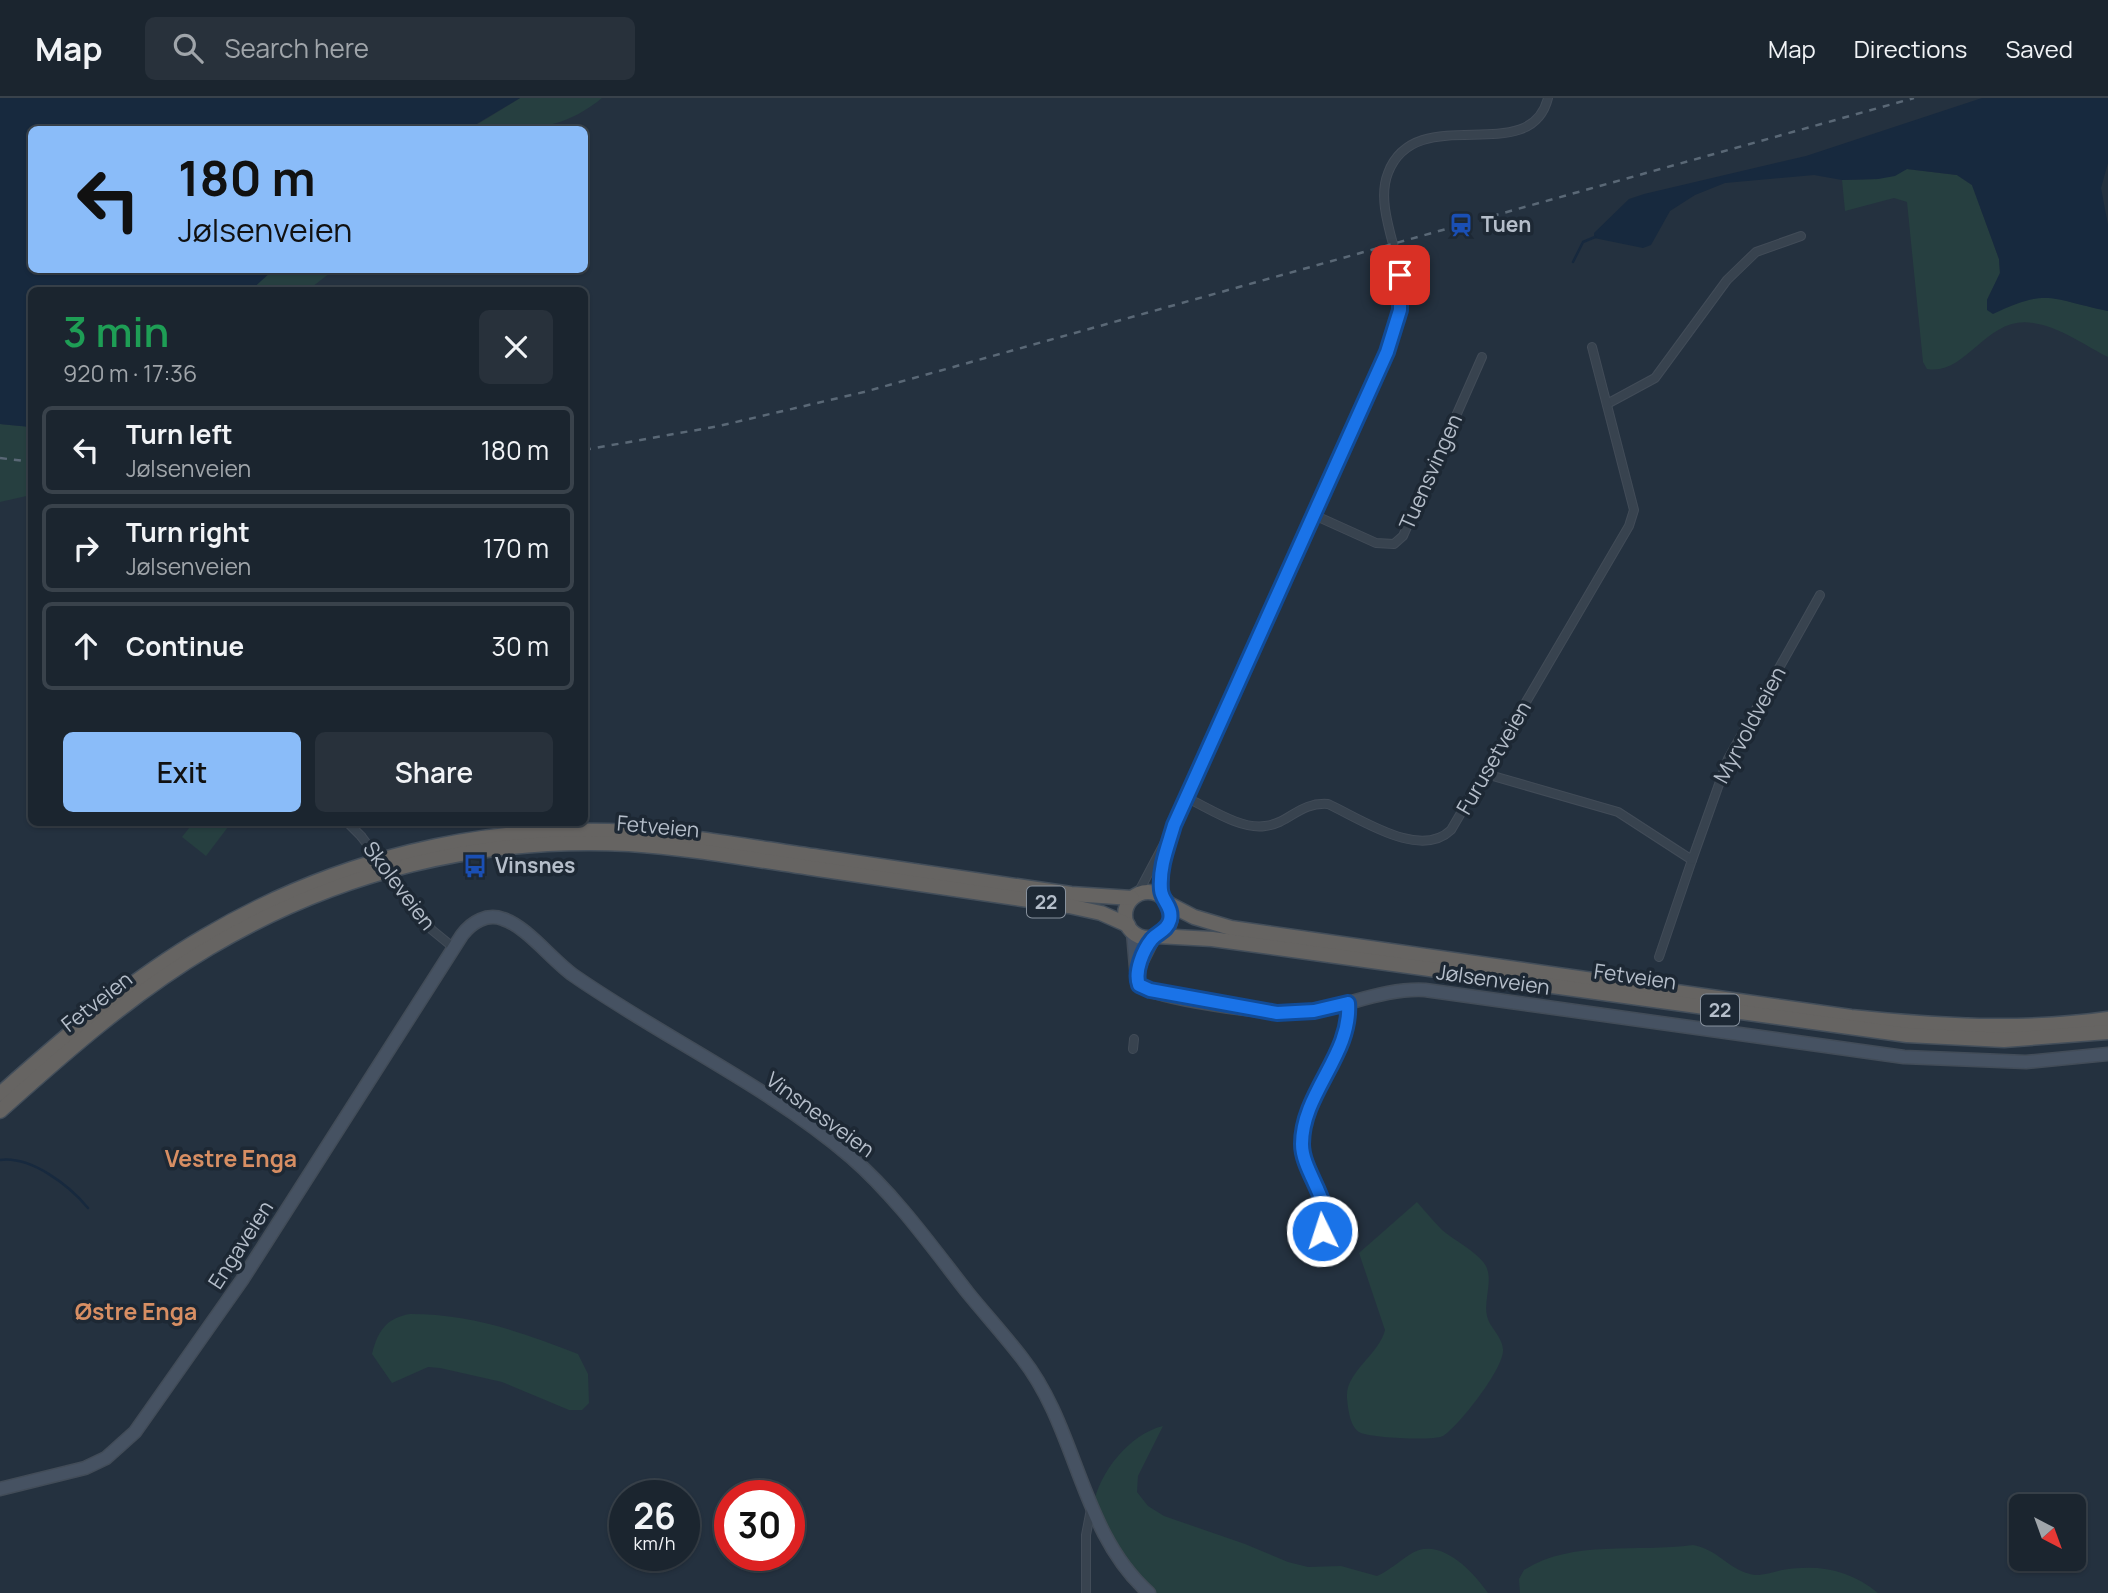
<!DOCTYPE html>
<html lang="en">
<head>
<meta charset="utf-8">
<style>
  :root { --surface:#1b252f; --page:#28313b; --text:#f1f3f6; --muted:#a0a5aa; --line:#39424b; --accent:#8abcf9 }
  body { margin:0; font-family:Manrope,sans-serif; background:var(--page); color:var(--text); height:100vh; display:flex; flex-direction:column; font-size:26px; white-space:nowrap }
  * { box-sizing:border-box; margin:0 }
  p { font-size:23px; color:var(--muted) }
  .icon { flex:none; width:38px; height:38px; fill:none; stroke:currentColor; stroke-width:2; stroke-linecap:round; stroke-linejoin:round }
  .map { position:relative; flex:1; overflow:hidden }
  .panel { position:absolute; left:28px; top:189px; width:560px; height:539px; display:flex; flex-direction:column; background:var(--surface); border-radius:10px; box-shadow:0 2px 5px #0004,0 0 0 2px var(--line) }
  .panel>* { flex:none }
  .banner { position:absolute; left:28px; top:28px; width:560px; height:147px; border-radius:10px; box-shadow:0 2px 5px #0004,0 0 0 2px var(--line); background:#8abcf9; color:#111; overflow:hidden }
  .needle { width:46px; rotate:139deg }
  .buttons { position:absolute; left:2009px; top:1396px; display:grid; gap:14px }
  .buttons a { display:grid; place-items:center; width:77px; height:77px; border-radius:10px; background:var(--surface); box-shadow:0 2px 5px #0004,0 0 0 2px var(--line); font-size:35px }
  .speed { position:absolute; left:609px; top:1382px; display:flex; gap:14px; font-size:35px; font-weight:700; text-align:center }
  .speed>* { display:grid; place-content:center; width:91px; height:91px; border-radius:50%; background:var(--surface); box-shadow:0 2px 5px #0004,0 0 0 2px var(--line); line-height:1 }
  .speed small { font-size:18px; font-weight:400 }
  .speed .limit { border:10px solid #d22; background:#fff; color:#111 }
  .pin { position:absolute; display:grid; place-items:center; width:60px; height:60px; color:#fff; margin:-30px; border-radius:14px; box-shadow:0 4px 10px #0006 }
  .me { position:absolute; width:77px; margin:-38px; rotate:356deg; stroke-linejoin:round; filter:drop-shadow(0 0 5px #0008) }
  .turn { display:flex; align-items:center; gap:24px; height:147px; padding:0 35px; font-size:32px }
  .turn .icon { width:91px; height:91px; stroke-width:2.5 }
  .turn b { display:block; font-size:49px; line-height:60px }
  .round { display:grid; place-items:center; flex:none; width:74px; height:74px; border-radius:10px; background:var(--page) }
  .headline { display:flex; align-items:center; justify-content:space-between; height:119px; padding:0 35px }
  h1 { font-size:42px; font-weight:600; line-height:52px; color:#1e9e55 }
  .action { display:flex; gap:14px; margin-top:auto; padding:14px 35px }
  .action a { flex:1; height:80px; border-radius:10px; background:var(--accent); color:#111; font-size:28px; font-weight:600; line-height:80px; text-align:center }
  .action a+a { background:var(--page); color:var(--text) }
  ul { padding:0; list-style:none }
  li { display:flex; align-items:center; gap:21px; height:88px; margin:0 14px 10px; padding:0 21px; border:4px solid var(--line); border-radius:10px }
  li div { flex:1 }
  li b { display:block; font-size:26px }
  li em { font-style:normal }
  header { display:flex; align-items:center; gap:42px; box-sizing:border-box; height:98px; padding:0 35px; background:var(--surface); border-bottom:2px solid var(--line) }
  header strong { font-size:33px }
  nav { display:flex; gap:38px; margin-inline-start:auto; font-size:24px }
  .search { width:490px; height:63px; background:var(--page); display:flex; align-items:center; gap:18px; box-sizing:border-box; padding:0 24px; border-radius:10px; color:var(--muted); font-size:26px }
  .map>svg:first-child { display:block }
  .green { fill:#263f40 }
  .water { fill:#17293e }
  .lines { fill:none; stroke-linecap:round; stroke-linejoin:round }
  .stream { stroke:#17293e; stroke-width:2.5 }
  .minor-casing { stroke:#424c58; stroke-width:10 }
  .secondary-casing { stroke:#424c58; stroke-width:15 }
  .trunk-casing { stroke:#434e5a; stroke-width:17 }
  .minor { stroke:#38434f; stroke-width:8 }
  .secondary { stroke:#465262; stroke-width:12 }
  .trunk { stroke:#666462; stroke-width:14 }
  .rail { stroke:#5a6876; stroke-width:2.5; stroke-dasharray:7 7; stroke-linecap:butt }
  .minor-bridge-casing { stroke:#424c58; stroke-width:10; stroke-linecap:butt }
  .minor-bridge { stroke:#38434f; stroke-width:8 }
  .route-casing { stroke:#114b97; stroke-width:18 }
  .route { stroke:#1a73e8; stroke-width:12 }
  .labels { text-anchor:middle; stroke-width:7; stroke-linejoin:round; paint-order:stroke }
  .shield { fill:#1d2834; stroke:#87919d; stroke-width:2 }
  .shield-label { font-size:19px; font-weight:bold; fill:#b5beca }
  .poi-label { font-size:21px; font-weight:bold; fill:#b5beca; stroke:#1d2834; text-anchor:start }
  .street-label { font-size:21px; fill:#b5beca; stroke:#1d2834 }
  .neighbourhood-label { font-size:23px; font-weight:bold; fill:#d78e63; stroke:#1d2834 }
</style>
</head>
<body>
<header>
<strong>Map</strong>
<div class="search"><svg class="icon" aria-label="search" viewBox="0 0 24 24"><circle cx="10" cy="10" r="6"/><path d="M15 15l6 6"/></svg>Search here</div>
<nav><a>Map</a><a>Directions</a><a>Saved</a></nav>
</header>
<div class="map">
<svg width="2108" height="1495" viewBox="0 0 2108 1495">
  <rect width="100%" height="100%" fill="#24313f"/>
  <g class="green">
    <path d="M520,0H602C558,36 521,31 468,32Z"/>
    <path d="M1907,71L1957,77L1972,87L1999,161L2000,175L1987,202L2018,204L2033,199H2051L2108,213V259C2084,247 2060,229 2033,225C1986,217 1967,278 1927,271L1923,264L1907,104L1894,100L1845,113L1842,82L1878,81Z"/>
    <polygon points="273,172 334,172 308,192 251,192"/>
    <polygon points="0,326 31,329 31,397 0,404"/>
    <polygon points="193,725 193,724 231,725 206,758 182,739"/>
    <path d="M1417,1104C1425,1113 1433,1123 1442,1132C1455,1143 1474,1152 1484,1165C1495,1180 1483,1201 1487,1218C1489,1229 1502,1238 1503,1251C1505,1269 1459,1328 1443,1338C1434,1343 1369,1340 1359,1334C1350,1328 1348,1311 1347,1300C1345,1274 1379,1257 1385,1232L1359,1155Z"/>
    <path d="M410,1216C471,1216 522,1234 578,1256L588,1276L589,1305L582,1312H569L502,1284L440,1270L428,1269L392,1285L372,1256C378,1233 386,1220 410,1216Z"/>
    <path d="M1163,1328L1138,1378L1137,1394L1148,1408L1164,1418L1245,1446L1288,1464L1308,1469L1341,1468L1377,1478C1390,1472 1398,1464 1409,1457C1438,1436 1472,1472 1488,1495H1156L1136,1480L1093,1408C1099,1375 1129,1336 1163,1328Z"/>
    <path d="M1693,1447C1717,1451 1727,1470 1750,1476C1759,1479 1772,1474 1782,1472C1818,1466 1849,1471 1878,1495H1520L1519,1481L1524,1472C1573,1441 1637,1455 1693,1447Z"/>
  </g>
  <g class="water">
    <polygon points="0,0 520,0 468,31 32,32 32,172 273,172 251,192 32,192 31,329 0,326"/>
    <path d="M1982,0H2108V65L2101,90L2108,127V213C2052,202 2049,189 1993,216L1987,212V202L2000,175L1999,161L1972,87L1957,77L1907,71L1895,78L1878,81L1842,82L1814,77L1725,85L1695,97L1670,113L1651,147L1643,150L1594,140V135L1629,101L1644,96L1806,58Z"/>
  </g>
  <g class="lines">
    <g class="stream">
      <polyline points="1573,164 1583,144 1595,139"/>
      <path d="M0,1062C31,1058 69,1087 88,1110"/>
    </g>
    <g class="minor-casing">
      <g id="minor">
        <polyline points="1607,306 1655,280 1727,182 1756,154 1801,138"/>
        <polyline points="1314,417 1376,445 1394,446 1403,438 1482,259"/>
        <polyline points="1486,676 1618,714 1692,762 1659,859"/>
        <path d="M1187,700C1209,710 1241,732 1265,728C1290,725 1299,704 1328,706C1361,721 1420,762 1451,732L1629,428L1634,412L1592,249"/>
        <polyline points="347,724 361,738"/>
        <polyline points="1692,762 1728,661 1820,497"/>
        <path d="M1137,797L1174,727L1395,233C1399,214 1403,195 1400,175C1395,145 1376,105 1388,75C1416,1 1530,72 1548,0"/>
        <polyline points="407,799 432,832 454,850"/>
        <polyline points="1162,799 1161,775 1169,743"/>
        <polyline points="1133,951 1134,941"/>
        <path d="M1322,1133C1334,1104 1302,1076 1302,1046C1302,995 1352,956 1348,905"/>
        <polyline points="1086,1495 1086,1437 1091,1411"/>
      </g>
    </g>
    <g class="secondary-casing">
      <g id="secondary">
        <path d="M1133,834L1137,881L1141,889C1172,903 1282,919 1315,913C1352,906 1387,890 1425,892L1904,959L2026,964L2108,956"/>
        <polyline points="1138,871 1154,839"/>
        <path d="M0,1391L85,1370L106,1360L135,1334L242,1182L462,837C472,824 487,815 503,821C526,828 552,862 573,877C662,939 770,989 851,1059C896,1098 932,1149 968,1195C986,1217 1005,1238 1022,1260C1078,1331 1080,1434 1149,1495"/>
      </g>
    </g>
    <g class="trunk-casing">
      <g id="trunk">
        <circle cx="1148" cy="817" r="23"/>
        <path d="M1167,805L1194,819L1231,830L1851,919C1937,928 2022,933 2108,921"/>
        <polyline points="1157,838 1212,841 1907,937 2004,942 2108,934"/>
        <path d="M0,996C64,939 131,881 205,838C334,762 481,725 631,734C694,738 757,750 819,759C903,771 987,783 1071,796L1132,800"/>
        <path d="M0,1013C66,954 133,895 209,850C336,774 482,738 629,746C692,750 755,762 818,771C901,783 985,795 1069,808L1101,815L1128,827"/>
      </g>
    </g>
    <use href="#minor" class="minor"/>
    <use href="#secondary" class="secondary"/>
    <use href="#trunk" class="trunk"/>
    <g class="rail">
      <polyline points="584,352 719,328 864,294 1914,0"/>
      <polyline points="0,360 32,364"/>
    </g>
    <g class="minor-bridge-casing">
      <polyline id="minor-bridge" points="361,738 407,799"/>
    </g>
    <use href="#minor-bridge" class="minor-bridge"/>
  </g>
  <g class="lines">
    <g class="route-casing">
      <path id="route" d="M1322,1133C1335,1105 1302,1075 1302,1046C1302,995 1352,956 1348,905L1314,913L1277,915L1150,892L1139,887C1134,874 1143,852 1152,841C1158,834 1167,833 1170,822C1173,809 1162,803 1161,792C1159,769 1168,748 1174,727L1387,254L1400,212V177"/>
    </g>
    <use href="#route" class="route"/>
  </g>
  <defs>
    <g id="station-bare" transform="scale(1.89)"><path d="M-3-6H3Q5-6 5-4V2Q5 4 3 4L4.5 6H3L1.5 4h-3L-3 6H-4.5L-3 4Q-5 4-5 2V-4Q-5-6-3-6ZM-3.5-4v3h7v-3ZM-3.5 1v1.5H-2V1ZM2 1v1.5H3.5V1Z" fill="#1a4fb4" stroke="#1d2834" stroke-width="2.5" paint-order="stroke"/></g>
    <g id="bus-bare" transform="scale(1.89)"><path d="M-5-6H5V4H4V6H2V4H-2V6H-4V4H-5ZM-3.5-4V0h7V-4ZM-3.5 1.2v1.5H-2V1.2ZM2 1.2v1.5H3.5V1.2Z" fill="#1a4fb4" stroke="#1d2834" stroke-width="2.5" paint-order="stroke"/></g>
  </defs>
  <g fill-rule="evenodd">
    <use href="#station-bare" x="1461" y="127"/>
    <use href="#bus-bare" x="475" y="768"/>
  </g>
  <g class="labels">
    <g class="shield">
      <rect x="1027" y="788.5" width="38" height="31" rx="5"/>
      <rect x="1701" y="896.5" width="38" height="31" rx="5"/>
    </g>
    <g class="shield-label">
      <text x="1046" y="811">22</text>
      <text x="1720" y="919">22</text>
    </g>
    <g class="poi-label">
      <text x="1481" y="134">Tuen</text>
      <text x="495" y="775">Vinsnes</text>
    </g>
    <g class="street-label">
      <text transform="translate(1431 374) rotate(-66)" y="7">Tuensvingen</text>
      <text transform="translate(1750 627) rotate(-62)" y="7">Myrvoldveien</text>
      <text transform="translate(1494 660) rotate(-60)" y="7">Furusetveien</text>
      <text transform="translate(658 729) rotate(5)" y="7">Fetveien</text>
      <text transform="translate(399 788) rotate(53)" y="7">Skoleveien</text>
      <text transform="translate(1635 879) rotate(8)" y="7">Fetveien</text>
      <text transform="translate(1493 882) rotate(8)" y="7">Jølsenveien</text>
      <text transform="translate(97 904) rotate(-38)" y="7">Fetveien</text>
      <text transform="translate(820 1017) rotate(36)" y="7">Vinsnesveien</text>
      <text transform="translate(241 1147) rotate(-57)" y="7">Engaveien</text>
    </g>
    <g class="neighbourhood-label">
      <text x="231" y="1069">Vestre Enga</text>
      <text x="136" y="1222">Østre Enga</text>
    </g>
  </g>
</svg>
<div class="buttons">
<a><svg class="needle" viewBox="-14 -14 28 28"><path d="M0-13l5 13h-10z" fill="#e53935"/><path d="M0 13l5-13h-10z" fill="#a0a5aa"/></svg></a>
</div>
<div class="speed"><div>26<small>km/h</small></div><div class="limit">30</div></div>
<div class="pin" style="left:1400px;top:177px;background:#d93025"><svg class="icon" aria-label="arrive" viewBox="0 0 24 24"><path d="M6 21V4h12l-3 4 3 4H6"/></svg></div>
<svg class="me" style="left:1322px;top:1133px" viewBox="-20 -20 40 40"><circle r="17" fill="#1a73e8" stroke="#fff" stroke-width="3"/><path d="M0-11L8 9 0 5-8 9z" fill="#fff"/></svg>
<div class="banner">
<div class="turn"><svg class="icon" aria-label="left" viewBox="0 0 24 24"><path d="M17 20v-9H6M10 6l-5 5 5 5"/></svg><div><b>180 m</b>Jølsenveien</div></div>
</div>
<section class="panel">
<div class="headline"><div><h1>3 min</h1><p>920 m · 17:36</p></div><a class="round"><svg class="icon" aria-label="close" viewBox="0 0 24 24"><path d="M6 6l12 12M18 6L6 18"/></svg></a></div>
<ul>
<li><svg class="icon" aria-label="left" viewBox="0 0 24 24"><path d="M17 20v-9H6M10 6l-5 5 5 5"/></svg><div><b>Turn left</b><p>Jølsenveien</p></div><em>180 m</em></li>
<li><svg class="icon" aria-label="right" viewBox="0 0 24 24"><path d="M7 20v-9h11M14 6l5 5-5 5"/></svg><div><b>Turn right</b><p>Jølsenveien</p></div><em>170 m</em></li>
<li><svg class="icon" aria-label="ahead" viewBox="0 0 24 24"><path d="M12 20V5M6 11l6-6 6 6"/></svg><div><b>Continue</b></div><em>30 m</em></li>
</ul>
<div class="action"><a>Exit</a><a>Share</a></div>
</section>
</div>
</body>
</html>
